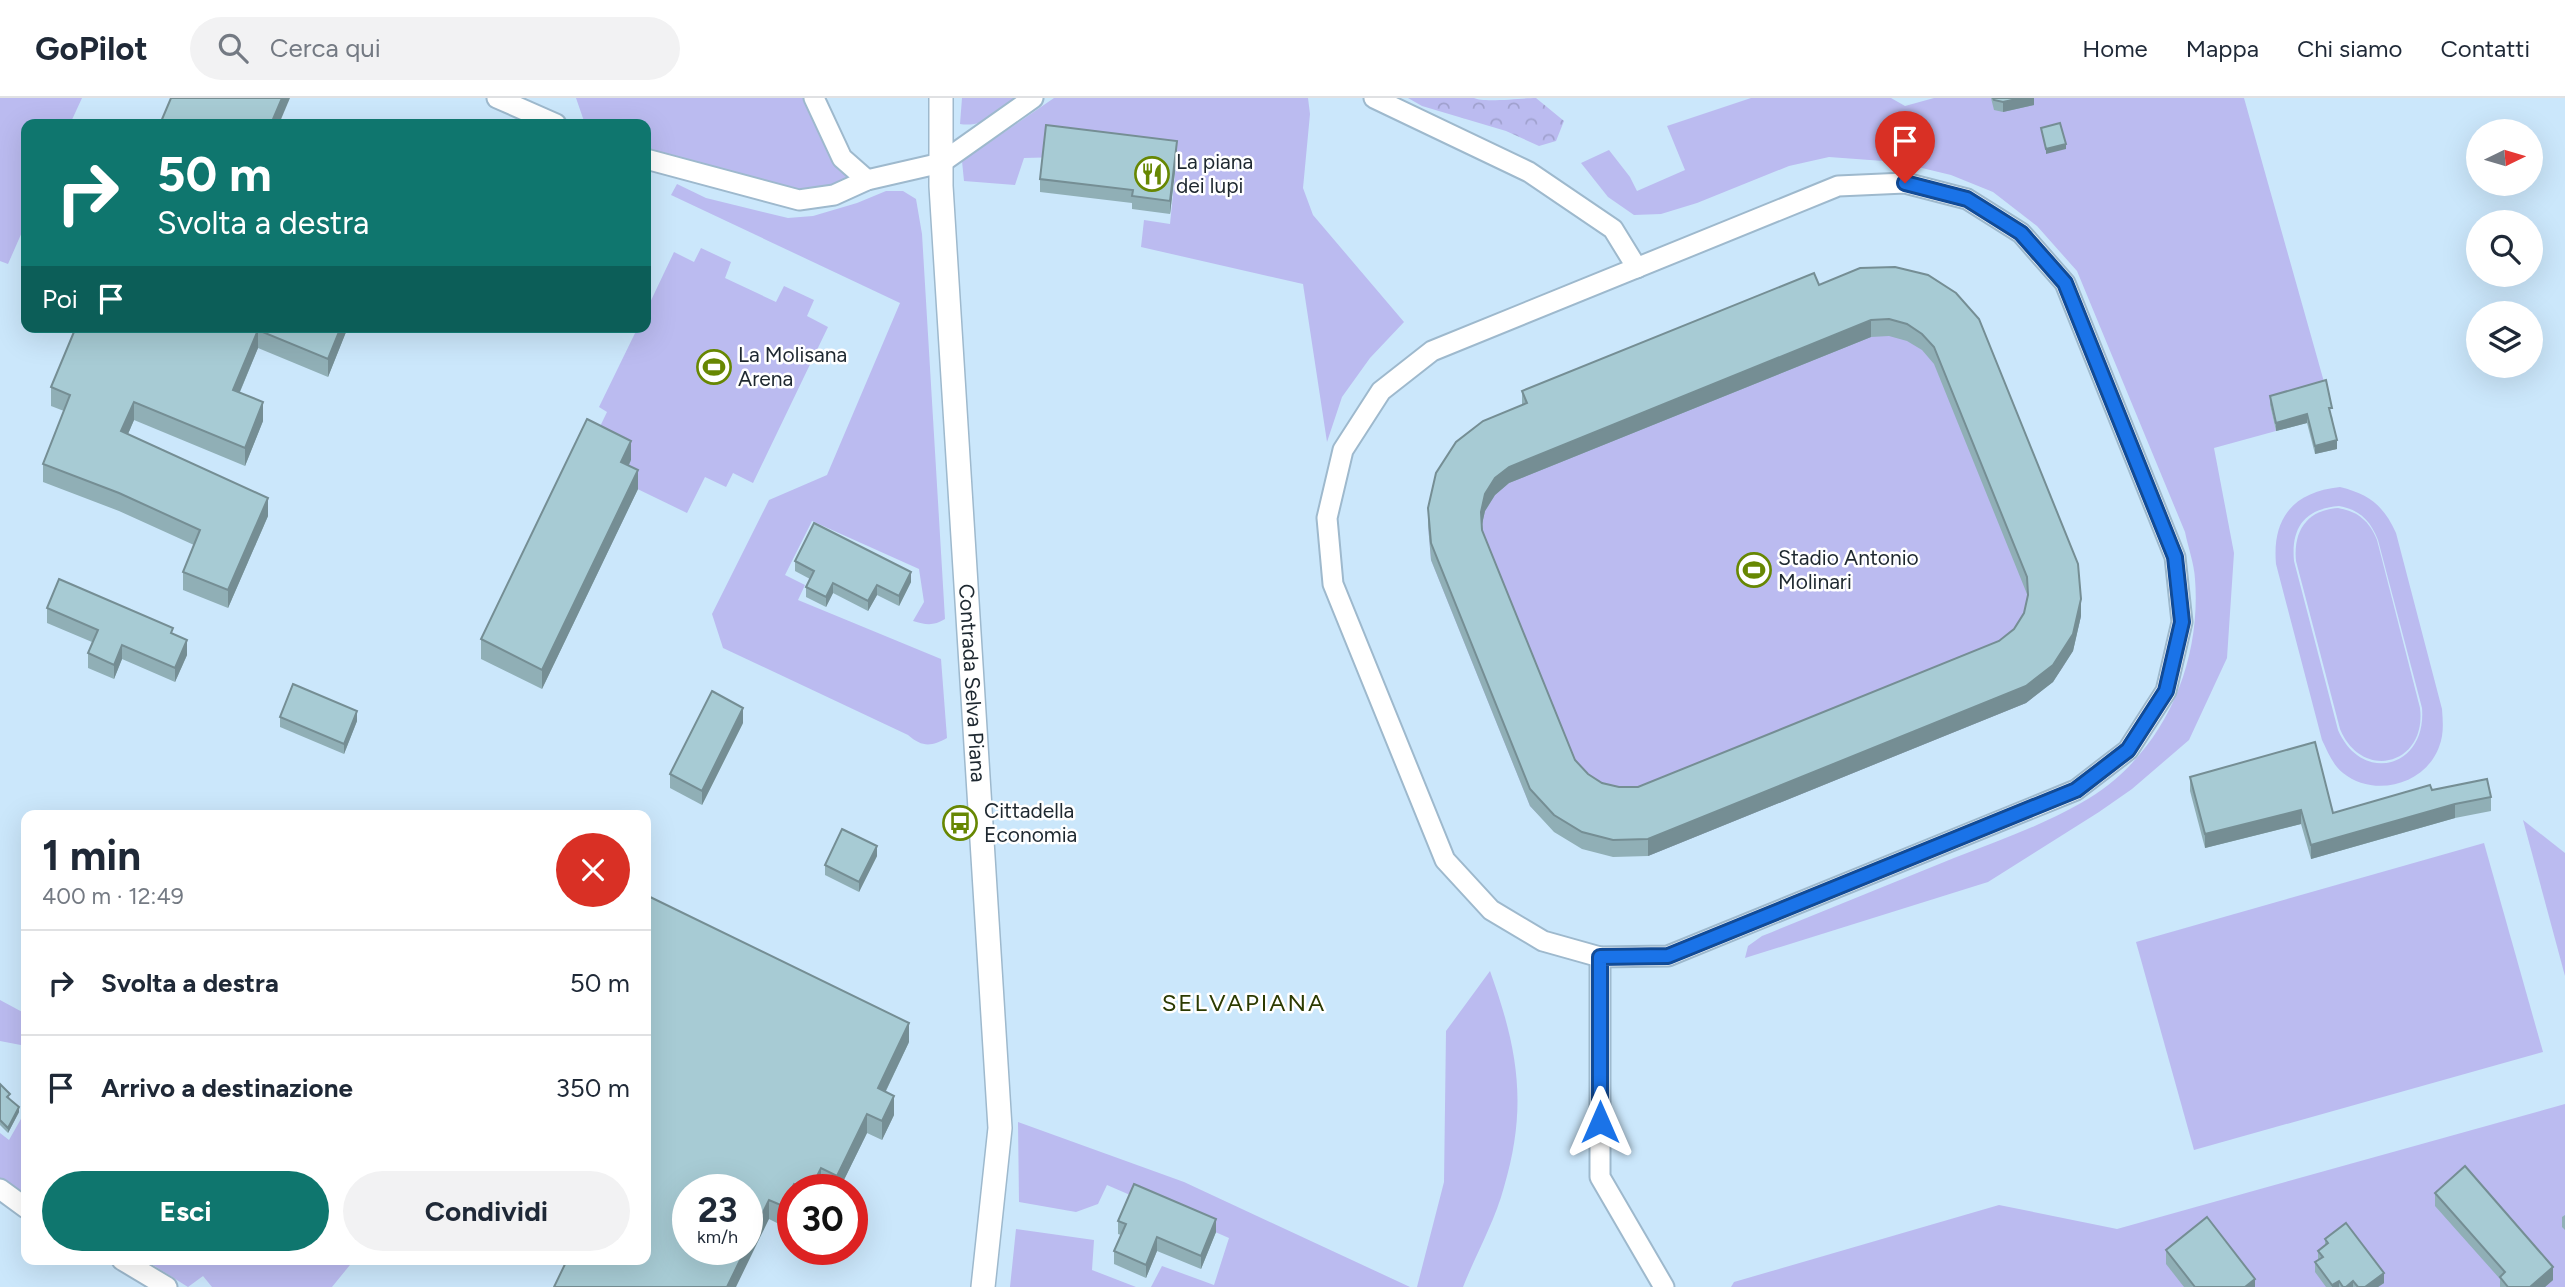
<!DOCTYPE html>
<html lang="it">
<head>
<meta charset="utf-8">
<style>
  :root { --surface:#fff; --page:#f2f2f3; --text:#1f2937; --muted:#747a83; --line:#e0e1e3; --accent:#0f766e }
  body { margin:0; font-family:Figtree,sans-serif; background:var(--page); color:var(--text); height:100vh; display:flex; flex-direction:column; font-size:26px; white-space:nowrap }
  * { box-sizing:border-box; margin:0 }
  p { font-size:23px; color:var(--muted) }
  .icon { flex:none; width:38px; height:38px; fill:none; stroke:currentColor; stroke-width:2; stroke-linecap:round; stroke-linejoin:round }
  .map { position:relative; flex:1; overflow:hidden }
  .side { position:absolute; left:21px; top:712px; width:630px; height:455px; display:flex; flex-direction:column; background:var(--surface); border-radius:14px; box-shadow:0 7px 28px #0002 }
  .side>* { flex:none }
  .hud { position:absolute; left:21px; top:21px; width:630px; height:214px; border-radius:14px; box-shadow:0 7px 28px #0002; background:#0f766e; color:#fff; overflow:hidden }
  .needle { width:46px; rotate:85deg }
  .buttons { position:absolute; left:2466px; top:21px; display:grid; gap:14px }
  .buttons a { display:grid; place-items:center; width:77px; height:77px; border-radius:50%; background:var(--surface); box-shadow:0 7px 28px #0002; font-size:35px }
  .speed { position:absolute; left:672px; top:1076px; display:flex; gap:14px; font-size:35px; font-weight:700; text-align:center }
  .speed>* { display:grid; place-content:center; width:91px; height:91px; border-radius:50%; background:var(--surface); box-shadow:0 7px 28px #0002; line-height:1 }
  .speed small { font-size:18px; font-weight:400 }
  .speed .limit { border:10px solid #d22; background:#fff; color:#111 }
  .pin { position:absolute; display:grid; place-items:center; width:60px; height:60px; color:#fff; margin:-72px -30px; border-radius:50% 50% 50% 0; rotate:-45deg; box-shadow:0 0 7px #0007 }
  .pin .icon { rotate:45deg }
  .me { position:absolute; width:77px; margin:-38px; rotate:0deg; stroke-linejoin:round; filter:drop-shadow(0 0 5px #0008) }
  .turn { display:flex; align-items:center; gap:24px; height:147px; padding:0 21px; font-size:32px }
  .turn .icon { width:91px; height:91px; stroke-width:2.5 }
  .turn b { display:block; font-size:49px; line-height:60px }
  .then { display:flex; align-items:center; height:66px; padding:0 21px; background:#0003; gap:14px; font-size:26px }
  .round { display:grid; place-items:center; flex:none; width:74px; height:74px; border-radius:37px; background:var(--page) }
  .summary { display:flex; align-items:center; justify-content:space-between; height:119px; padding:0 21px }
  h1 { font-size:42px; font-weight:700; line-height:52px }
  .button { display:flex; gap:14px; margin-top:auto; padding:14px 21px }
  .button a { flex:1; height:80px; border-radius:42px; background:var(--accent); color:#fff; font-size:28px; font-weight:700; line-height:80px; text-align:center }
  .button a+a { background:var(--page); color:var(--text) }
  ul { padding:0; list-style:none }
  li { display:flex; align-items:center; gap:21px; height:105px; padding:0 21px; border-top:2px solid var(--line) }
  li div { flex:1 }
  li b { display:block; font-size:26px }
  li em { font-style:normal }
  header { display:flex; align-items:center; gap:42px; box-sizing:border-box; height:98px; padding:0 35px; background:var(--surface); border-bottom:2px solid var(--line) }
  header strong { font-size:33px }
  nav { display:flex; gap:38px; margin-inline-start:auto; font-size:24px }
  .search { width:490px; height:63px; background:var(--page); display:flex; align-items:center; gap:18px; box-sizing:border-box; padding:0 24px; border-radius:38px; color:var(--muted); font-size:26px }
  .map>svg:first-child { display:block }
  .green { fill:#bbbbf0; fill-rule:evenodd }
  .forest { fill:url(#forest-crowns) }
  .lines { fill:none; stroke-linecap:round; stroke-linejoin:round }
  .minor-casing { stroke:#9eb9cd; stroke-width:23 }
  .tertiary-casing { stroke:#9eb9cd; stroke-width:26 }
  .minor { stroke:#fff; stroke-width:19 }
  .tertiary { stroke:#fff; stroke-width:23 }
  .wall { fill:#90afb6; fill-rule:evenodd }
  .shaded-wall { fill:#758e94 }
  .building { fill:#a7cbd4; stroke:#758e94; stroke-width:2; fill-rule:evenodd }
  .route-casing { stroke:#114b97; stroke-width:18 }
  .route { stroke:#1a73e8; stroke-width:12 }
  .labels { text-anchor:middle; stroke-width:5; stroke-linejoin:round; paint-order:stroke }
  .poi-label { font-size:21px; fill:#1e2830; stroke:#fff; text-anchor:start }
  .street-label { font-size:21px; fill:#1e2830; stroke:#fff }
  .quarter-label { font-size:24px; letter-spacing:2px; fill:#2b3a01; stroke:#fff }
</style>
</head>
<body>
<header>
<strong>GoPilot</strong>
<div class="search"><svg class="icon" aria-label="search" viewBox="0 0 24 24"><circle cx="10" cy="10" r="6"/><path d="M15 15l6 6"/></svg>Cerca qui</div>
<nav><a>Home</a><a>Mappa</a><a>Chi siamo</a><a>Contatti</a></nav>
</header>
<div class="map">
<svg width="2565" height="1189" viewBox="0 0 2565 1189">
  <defs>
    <pattern id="forest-crowns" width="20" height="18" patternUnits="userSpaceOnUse" patternTransform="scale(1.75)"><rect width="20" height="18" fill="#bbbbf0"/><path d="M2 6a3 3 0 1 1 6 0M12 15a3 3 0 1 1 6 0" fill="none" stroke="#a0a1ce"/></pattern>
  </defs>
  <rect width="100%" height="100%" fill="#cbe7fb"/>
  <g class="green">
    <polygon points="0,0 82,0 70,26 26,26 26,125 8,166 0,163"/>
    <polygon points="576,0 804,0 840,69 853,80 832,89 794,94 646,52 646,26 585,26"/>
    <path d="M962,0H1017C1000,13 984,30 960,26Z"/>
    <polygon points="1054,0 1308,0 1310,16 1303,90 1313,117 1404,224 1370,260 1342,299 1327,344 1303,186 1141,149 1144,122 1170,126 1177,56 1024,60 1015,87 964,83 962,63"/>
    <path d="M1751,0H1891L1905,8L1934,0H2244L2326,291L2270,307L2276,333L2214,350L2234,455L2227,560L2189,642L2132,691L2099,714L1988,784L1745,860L1748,848L1762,838C1826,812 1890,786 1954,760C1997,743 2041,728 2081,705C2160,661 2202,570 2195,481C2194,465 2188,449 2185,434L2077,173L2037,128L1993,94L1951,77L1897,64L1829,59L1789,68L1697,105L1661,116L1634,117L1608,99L1581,65L1609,52L1630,79L1637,93L1685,72L1667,28Z"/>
    <path d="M677,86L706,100L788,120L813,118L857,105L886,93H903L916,101L922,136L945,521C934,528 926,527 913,523L924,504L919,471L812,423L785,477L805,487L798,502L941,561L947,640C931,649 922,649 908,637L723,550L712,516L769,402L827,377L900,205L671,97Z"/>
    <polygon points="701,150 731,164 725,180 776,204 784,188 814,202 807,218 828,229 753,385 733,375 726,389 705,379 687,415 621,383 593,343 607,314 599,309 638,229 646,229 646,213 674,154 694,164"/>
    <path d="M1895,185L2081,518C2070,564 2064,576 2026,605L1648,758C1590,759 1570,750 1530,708L1431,462L1428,427L1436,392Z"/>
    <path d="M2340,389C2369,396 2384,408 2396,435L2442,611C2443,624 2444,637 2439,649C2425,687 2374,700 2343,675C2332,666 2328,654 2322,642L2276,466C2272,420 2293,394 2340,389ZM2339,408C2360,412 2370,422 2378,442L2422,610C2427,670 2362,687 2338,632L2294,463C2291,430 2304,411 2339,408Z"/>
    <path d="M2338,410C2359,414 2369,423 2377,442L2420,610C2427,667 2362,684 2340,631L2296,463C2293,433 2307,412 2338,410Z"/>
    <polygon points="2523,722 2565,755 2565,878"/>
    <polygon points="2484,745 2543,954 2194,1052 2136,844"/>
    <path d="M1490,873C1518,951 1528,1008 1504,1089C1495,1123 1476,1156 1463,1189H1417L1444,1084L1446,933Z"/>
    <polygon points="0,902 26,916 26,948 0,943"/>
    <polygon points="2565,1006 2565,1189 1731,1189 1734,1184 1999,1107 2117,1131"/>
    <polygon points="26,1012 26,1098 0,1081 0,1035 9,1042"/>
    <polygon points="1018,1024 1184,1084 1410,1189 1151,1189 1162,1168 1214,1187 1229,1140 1107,1087 1098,1106 1076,1114 1019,1104"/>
    <polygon points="1016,1131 1094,1142 1092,1172 1136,1189 1010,1189"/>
    <polygon points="145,1162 354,1162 332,1189 212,1189 203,1178 188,1189"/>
  </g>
  <path class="forest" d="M1408,0H1474C1484,5 1522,0 1536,0L1564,23L1556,43L1539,48L1506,33L1422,8Z"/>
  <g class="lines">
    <g class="minor-casing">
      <g id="minor">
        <polyline points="497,0 556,26"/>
        <polyline points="814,0 842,60 867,82"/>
        <polyline points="1374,0 1529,74 1613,131 1637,170"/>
        <polyline points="646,61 799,102 834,97 867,82 941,65 1033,0"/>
        <polygon points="1905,85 1967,101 2021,135 2065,185 2175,459 2182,524 2166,593 2128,652 2076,692 1668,858 1600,859 1543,843 1491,812 1445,762 1333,486 1327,420 1343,352 1381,293 1432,253 1838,88"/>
        <polyline points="1600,859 1600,1079 1664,1189"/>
        <polyline points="0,1091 26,1110"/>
        <polyline points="122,1162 167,1189"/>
      </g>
    </g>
    <g class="tertiary-casing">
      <g id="tertiary">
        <path id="s1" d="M941,0V88L1000,1030L983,1189"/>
      </g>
    </g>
    <use href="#minor" class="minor"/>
    <use href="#tertiary" class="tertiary"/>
  </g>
  <g class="wall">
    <polygon points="1991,0 2034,0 2034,7 2003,14 1994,12"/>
    <polygon points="1177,56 1170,116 1132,111 1132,105 1040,94 1040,81"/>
    <path d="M1895,169L2081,518L2073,553L2053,584L2026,605L1648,758L1613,759L1582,751L1554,734L1530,708L1431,462L1428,427V410L1522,307V293L1819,187ZM1889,238L1907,243L1922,252L1934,266L2027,496V502L2024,515L2014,531L1999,543L1638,689H1619L1602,685L1588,676L1575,662L1482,432V426L1485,413L1495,397L1509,385L1871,239Z"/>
    <polygon points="76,229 348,229 328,279 258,250 240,294 263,323 245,368 134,322 128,336 268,418 228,510 183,492 183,474 194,447 119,413 43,384 43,366 64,313 51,308 51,289"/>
    <polygon points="2270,298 2332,318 2337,351 2315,356 2307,325 2276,333 2270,307"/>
    <polygon points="631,362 629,367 638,391 542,591 481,561 481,541"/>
    <polygon points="795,463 911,484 899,508 877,497 868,513 833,495 826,509 806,499 806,489 810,481 795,473"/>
    <polygon points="47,510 173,536 187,557 175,584 122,561 114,581 88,570 88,555 92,544 47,525"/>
    <polygon points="280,619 357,623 344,656 280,629"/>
    <polygon points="743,625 702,707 670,690 670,676"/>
    <polygon points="2190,679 2333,715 2432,692 2491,699 2491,713 2455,720 2311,761 2301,726 2205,750 2190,693"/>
    <polygon points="877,758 859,794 825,777 825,767"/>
    <polygon points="909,944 886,993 894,1017 882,1042 867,1035 839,1092 826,1092 821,1089 820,1092 793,1092 793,1107 783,1128 769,1121 567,1162"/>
    <polygon points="0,986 19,1014 8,1035 0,1027"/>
    <polygon points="2435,1095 2553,1182 2545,1189 2500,1189 2500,1181 2435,1108"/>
    <polygon points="2565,1117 2565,1132 2562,1129 2562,1119"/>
    <polygon points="1118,1123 1216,1134 1201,1171 1157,1153 1146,1180 1114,1166 1114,1153 1121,1137 1118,1136"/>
    <polygon points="2325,1141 2384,1185 2378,1189 2326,1189 2315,1174 2315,1164 2318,1162 2318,1153 2325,1148"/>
    <polygon points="2166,1152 2255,1189 2184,1189 2166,1166"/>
  </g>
  <g class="shaded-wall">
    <polygon points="282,0 290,0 279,26 271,26"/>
    <polygon points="2021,0 2034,0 2034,7 2003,14 2003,4"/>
    <polygon points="1177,43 1177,56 1170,116 1170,103"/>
    <polygon points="2066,46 2066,51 2046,56 2046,51"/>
    <polygon points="1871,222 1871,239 1509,385 1495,397 1485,413 1481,431 1481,414 1485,396 1495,380 1509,369"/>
    <polygon points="341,229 348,229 328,279 328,261"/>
    <polygon points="258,232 258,250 233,310 233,292"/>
    <polygon points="134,304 134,322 121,352 121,333"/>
    <polygon points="263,304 263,323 245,368 245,350"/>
    <polygon points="2307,316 2307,325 2276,333 2276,325"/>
    <polygon points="2337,342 2337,351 2315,356 2315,348"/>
    <polygon points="631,343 631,362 621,383 621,364"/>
    <polygon points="638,372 638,391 542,591 542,572"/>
    <polygon points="268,400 268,418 228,510 228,492"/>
    <polygon points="911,474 911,484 899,508 899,498"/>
    <polygon points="833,485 833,495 826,509 826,499"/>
    <polygon points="877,487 877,497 868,513 868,503"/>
    <polygon points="2081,501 2081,518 2073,553 2053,584 2026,605 1648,758 1648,741"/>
    <polygon points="187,542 187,557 175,584 175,570"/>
    <polygon points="122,547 122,561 114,581 114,567"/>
    <polygon points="743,610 743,625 702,707 702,693"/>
    <polygon points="357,613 357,623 344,656 344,646"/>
    <polygon points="2455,706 2455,720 2311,761 2311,747"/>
    <polygon points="2301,712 2301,726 2205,750 2205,736"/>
    <polygon points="877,748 877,758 859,794 859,784"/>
    <polygon points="909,925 909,944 878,1009 878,990"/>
    <polygon points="894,998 894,1017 882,1042 882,1023"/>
    <polygon points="19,1009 19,1014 8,1035 8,1030"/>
    <polygon points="867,1016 867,1035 839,1092 837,1092 837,1078"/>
    <polygon points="821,1070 821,1089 820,1092 810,1092"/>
    <polygon points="794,1086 793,1107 783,1128 783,1108"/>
    <polygon points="769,1102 769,1121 736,1189 727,1189 745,1152 747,1152 747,1147"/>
    <polygon points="1216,1121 1216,1134 1201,1171 1201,1158"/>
    <polygon points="1157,1139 1157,1153 1146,1180 1146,1167"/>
    <polygon points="2553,1169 2553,1182 2545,1189 2530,1189"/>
    <polygon points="2384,1175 2384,1185 2378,1189 2365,1189"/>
    <polygon points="2255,1181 2255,1189 2245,1189"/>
    <polygon points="2339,1183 2339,1189 2332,1189 2332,1187"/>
    <polygon points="2353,1183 2353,1189 2346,1189"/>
  </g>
  <g class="building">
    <polygon points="171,0 282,0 271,26 160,26"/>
    <polygon points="1993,0 2021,0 2003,4 1994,2"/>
    <polygon points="2060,25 2066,46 2046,51 2041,30"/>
    <polygon points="1046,27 1177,43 1170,103 1132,98 1133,92 1040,81"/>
    <path d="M1895,169L1928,177L1956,195L1979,221L2078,466L2081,501L2073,536L2053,567L2026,588L1648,741L1613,742L1582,734L1554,717L1530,691L1431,445L1428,410L1436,375L1456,344L1483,323L1527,305L1522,293L1814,175L1819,187L1860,170ZM1889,221L1907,226L1922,236L1934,249L2027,479L2028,497L2024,515L2014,531L1999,543L1638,689H1619L1602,685L1588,676L1575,662L1482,432L1481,414L1485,396L1495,380L1509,369L1871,222Z"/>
    <polygon points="76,229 341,229 328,261 258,232 233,292 263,304 245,350 134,304 121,333 268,400 228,492 183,474 200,432 119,395 43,366 70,297 51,289"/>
    <polygon points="2326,282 2332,310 2329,310 2337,342 2315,348 2307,316 2276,325 2270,298"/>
    <polygon points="587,321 631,343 621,364 638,372 542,572 481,541"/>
    <polygon points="814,425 911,474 899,498 877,487 868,503 833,485 826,499 806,489 814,473 795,463"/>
    <polygon points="59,481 173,530 171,535 187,542 175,570 122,547 114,567 88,555 98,532 47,510"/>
    <polygon points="293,586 357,613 344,646 280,619"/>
    <polygon points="712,593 743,610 702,693 670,676"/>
    <polygon points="2315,644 2333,715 2430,687 2432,692 2487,681 2491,699 2455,706 2311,747 2301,712 2205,736 2190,679"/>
    <polygon points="842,731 877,748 859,784 825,767"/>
    <polygon points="646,797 909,925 878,990 894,998 882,1023 867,1016 837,1078 821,1070 810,1092 807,1092 794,1086 783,1108 769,1102 747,1147 747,1092 688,1092 688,1152 745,1152 727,1189 554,1189 567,1162 646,1162"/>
    <polygon points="0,986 10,996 7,999 19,1009 8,1030 0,1022"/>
    <polygon points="2465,1068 2553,1169 2530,1189 2508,1189 2500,1179 2505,1174 2435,1095"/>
    <polygon points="1134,1086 1216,1121 1201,1158 1157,1139 1146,1167 1114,1153 1126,1126 1118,1123"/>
    <polygon points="2207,1119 2255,1181 2245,1189 2195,1189 2166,1152"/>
    <polygon points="2346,1125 2384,1175 2365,1189 2358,1189 2353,1183 2346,1189 2343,1189 2339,1183 2332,1187 2315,1164 2323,1159 2318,1153 2328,1145 2325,1141"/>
  </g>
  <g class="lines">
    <g class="route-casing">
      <polyline id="route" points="1600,1024 1600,859 1668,858 2076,692 2128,652 2166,593 2182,524 2175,459 2065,185 2021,135 1967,101 1905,85"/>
    </g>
    <use href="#route" class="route"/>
  </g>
  <defs>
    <g id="restaurant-ring" transform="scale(1.75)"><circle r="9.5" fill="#fff" stroke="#678702" stroke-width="1.5"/><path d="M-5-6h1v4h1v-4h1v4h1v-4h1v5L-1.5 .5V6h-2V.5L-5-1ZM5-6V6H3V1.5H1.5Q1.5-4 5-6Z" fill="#678702"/></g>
    <g id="stadium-ring" transform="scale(1.75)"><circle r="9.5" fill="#fff" stroke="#678702" stroke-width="1.5"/><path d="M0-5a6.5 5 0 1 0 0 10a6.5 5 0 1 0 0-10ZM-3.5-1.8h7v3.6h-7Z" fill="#678702"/></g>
    <g id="bus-ring" transform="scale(1.75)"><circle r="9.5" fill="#fff" stroke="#678702" stroke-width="1.5"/><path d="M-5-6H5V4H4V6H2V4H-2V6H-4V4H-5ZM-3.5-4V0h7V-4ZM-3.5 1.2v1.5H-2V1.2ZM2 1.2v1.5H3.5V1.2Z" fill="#678702"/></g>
  </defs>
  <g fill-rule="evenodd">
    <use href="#restaurant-ring" x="1152" y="76"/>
    <use href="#stadium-ring" x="714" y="269"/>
    <use href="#stadium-ring" x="1754" y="472"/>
    <use href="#bus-ring" x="960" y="725"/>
  </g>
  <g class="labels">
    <g class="poi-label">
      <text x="1176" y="71">La piana<tspan x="1176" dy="24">dei lupi</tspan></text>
      <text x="738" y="264">La Molisana<tspan x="738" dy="24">Arena</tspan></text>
      <text x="1778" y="467">Stadio Antonio<tspan x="1778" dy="24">Molinari</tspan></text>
      <text x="984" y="720">Cittadella<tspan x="984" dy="24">Economia</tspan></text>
    </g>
    <g class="street-label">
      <text dy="7" stroke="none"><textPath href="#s1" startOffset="586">Contrada Selva Piana</textPath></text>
    </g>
    <g class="quarter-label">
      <text x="1244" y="913">SELVAPIANA</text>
    </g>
  </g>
</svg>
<div class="buttons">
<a><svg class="needle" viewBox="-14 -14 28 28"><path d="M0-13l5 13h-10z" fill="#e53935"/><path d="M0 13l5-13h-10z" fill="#747a83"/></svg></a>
<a><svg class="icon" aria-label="search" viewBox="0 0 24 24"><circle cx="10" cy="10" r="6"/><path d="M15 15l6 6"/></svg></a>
<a><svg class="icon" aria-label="layers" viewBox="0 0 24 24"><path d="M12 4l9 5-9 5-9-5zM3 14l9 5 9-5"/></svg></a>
</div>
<div class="speed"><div>23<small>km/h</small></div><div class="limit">30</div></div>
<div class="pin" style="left:1905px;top:85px;background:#d93025"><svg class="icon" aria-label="arrive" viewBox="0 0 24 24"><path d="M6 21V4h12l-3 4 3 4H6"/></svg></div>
<svg class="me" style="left:1600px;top:1024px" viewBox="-20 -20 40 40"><path d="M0-17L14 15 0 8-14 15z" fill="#1a73e8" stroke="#fff" stroke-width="4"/></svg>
<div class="hud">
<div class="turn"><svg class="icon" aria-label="right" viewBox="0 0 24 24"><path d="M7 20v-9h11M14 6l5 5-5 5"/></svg><div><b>50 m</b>Svolta a destra</div></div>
<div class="then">Poi<svg class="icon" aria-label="arrive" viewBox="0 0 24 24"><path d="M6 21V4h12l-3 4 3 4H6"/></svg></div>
</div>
<section class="side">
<div class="summary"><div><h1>1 min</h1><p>400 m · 12:49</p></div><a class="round" style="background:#d93025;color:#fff"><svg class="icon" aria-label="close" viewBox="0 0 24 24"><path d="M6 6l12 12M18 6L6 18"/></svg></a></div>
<ul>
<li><svg class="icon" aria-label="right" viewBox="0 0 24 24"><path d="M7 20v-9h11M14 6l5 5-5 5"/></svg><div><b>Svolta a destra</b></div><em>50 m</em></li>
<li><svg class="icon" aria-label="arrive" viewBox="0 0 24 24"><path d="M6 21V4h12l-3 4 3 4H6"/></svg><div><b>Arrivo a destinazione</b></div><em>350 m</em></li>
</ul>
<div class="button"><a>Esci</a><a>Condividi</a></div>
</section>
</div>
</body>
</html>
